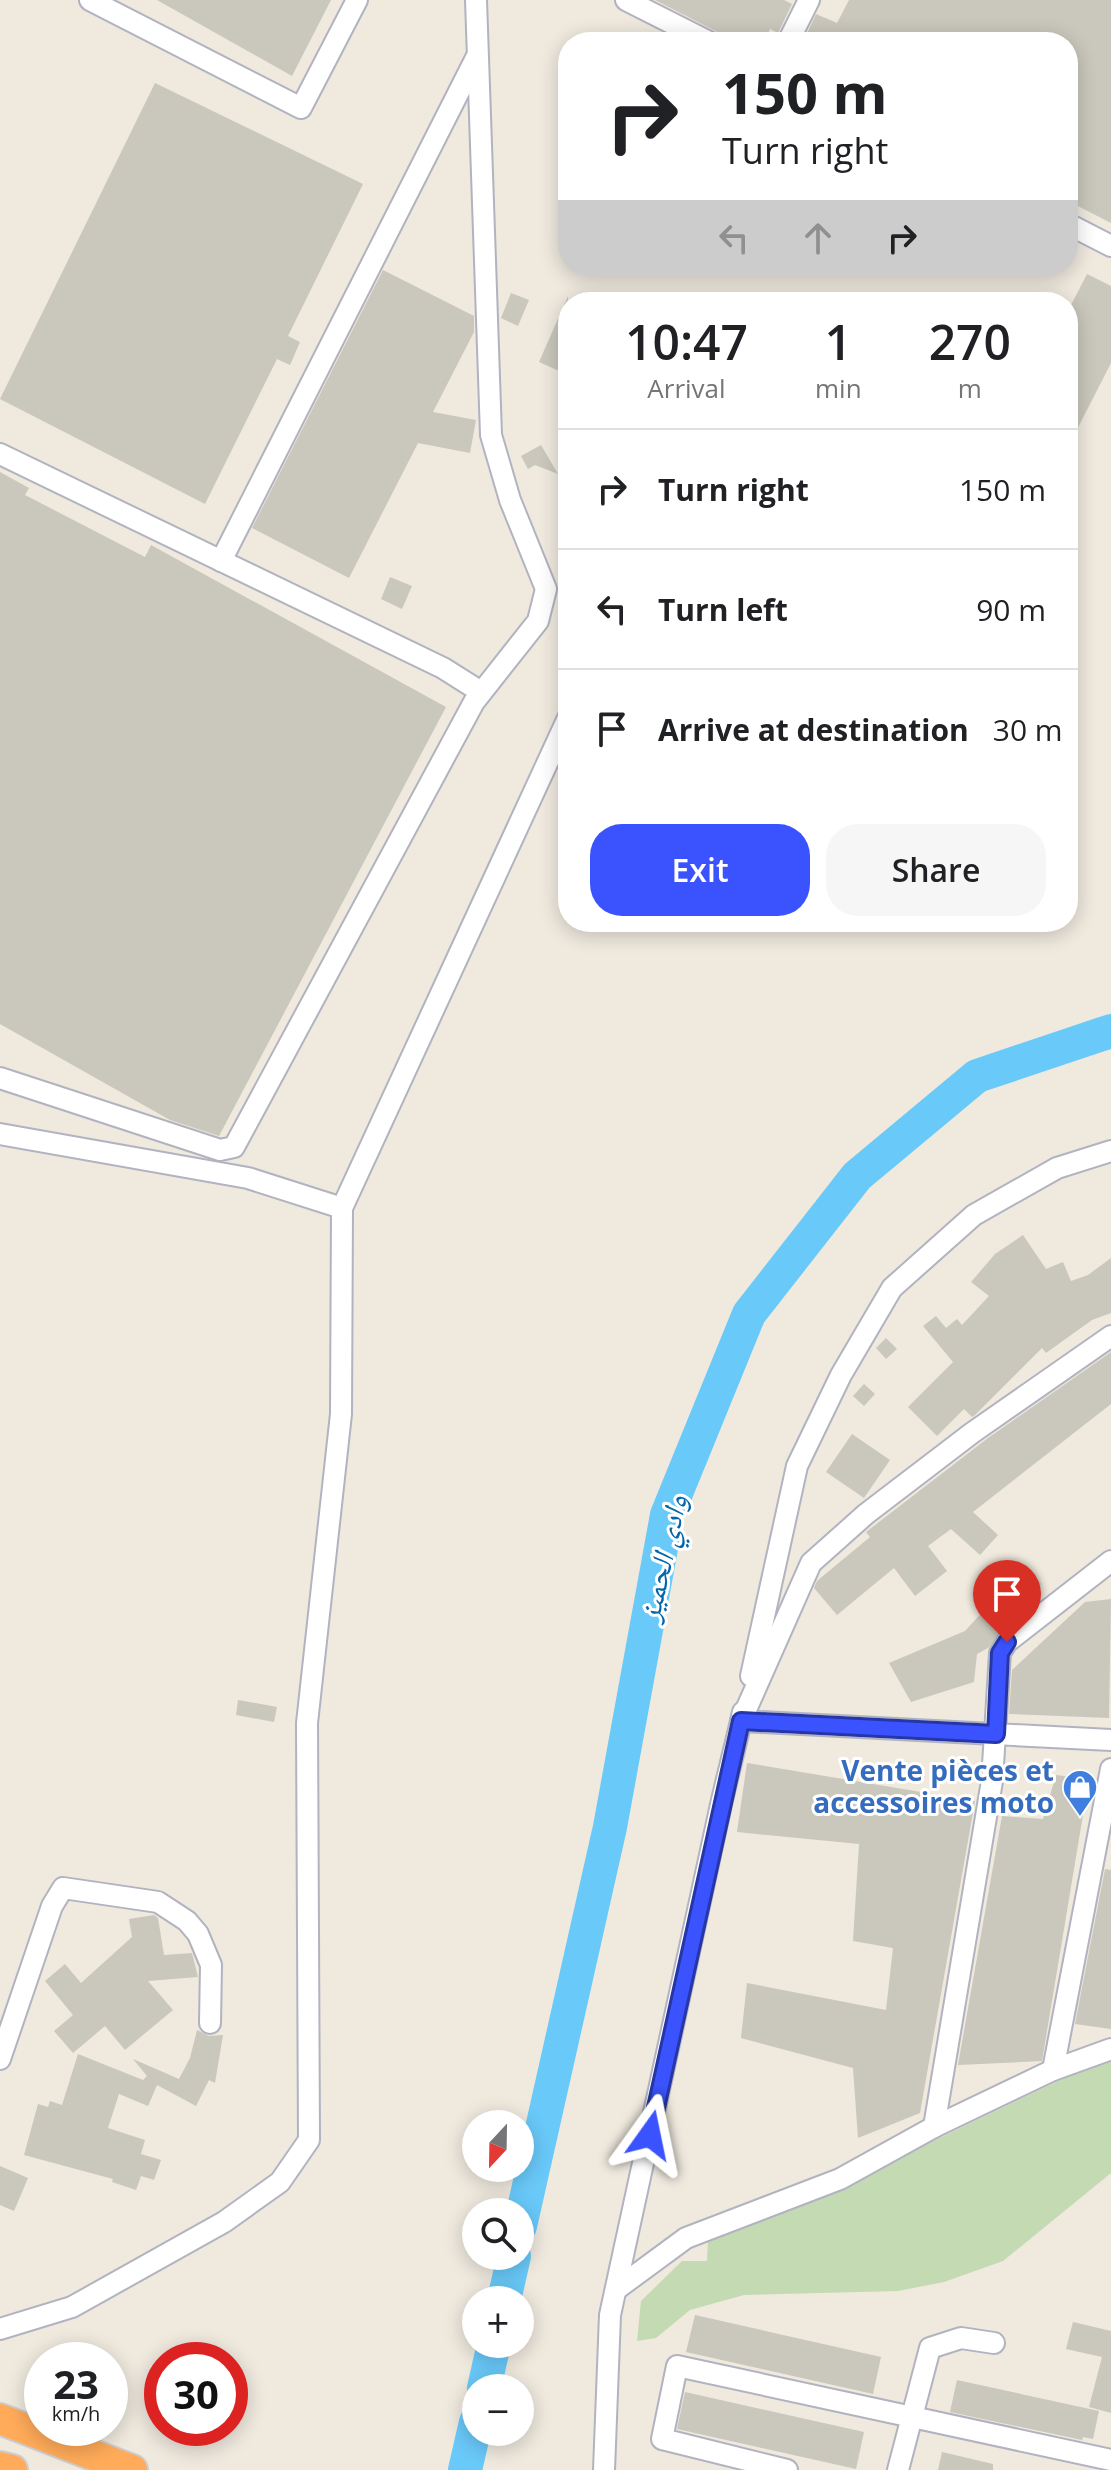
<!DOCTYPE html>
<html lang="en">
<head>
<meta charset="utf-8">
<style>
  :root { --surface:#fff; --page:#f6f6f6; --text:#202124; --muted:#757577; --line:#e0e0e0; --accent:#3b53ff }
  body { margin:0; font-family:"Open Sans","Noto Naskh Arabic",sans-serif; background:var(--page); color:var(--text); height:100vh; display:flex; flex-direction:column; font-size:30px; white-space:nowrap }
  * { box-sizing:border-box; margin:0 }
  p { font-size:26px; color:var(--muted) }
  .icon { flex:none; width:44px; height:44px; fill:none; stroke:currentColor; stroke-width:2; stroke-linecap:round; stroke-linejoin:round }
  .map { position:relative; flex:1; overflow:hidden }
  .drawer { position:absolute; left:558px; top:292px; width:520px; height:640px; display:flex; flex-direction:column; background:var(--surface); border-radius:32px; box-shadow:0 4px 20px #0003 }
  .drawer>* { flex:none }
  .banner { position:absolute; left:558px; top:32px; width:520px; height:244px; border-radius:32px; box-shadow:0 4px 20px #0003; background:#fff; color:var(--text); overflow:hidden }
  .needle { width:52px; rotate:202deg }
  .buttons { position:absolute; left:462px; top:2110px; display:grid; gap:16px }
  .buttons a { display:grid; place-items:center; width:72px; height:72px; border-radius:50%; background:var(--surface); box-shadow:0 4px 20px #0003; font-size:40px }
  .speed { position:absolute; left:24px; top:2342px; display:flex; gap:16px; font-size:40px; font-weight:700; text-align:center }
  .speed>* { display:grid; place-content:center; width:104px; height:104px; border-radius:50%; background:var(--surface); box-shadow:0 4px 20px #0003; line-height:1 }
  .speed small { font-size:20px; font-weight:400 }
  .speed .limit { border:12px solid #d22; background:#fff; color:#111 }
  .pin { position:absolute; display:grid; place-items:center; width:68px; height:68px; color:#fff; margin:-82px -34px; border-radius:50% 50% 50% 0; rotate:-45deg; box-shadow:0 0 8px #0007 }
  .pin .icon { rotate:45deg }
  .me { position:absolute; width:88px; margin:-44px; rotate:12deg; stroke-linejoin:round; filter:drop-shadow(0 0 6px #0008) }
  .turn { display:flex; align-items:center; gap:28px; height:168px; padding:0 32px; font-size:36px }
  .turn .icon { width:104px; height:104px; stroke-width:2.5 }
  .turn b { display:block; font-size:56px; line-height:68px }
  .lanes { display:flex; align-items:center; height:76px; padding:0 32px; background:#0003; justify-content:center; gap:40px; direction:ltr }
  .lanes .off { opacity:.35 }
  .eta { display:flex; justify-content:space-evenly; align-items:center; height:136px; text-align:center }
  .eta b { font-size:48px; font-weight:600; line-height:56px }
  .primary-button { display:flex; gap:16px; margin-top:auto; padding:16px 32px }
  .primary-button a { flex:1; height:92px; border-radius:32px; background:var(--accent); color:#fff; font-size:32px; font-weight:600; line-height:92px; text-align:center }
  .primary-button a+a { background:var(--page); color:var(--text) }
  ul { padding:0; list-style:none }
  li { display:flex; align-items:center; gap:24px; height:120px; padding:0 32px; border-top:2px solid var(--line) }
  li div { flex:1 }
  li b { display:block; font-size:30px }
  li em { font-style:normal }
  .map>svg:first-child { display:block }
  .cemetery { fill:#c4dab3 }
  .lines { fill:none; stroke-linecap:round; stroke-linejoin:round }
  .river { stroke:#69c9f9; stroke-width:34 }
  .building { fill:#cac7bc }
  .minor-casing { stroke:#b2b3c1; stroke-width:24 }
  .highway-casing { stroke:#ccc; stroke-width:34 }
  .minor { stroke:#fff; stroke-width:20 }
  .highway { stroke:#ffab59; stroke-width:30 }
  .route-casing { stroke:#2636a6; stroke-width:20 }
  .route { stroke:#3b53ff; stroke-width:14 }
  .labels { text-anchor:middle; stroke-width:6; stroke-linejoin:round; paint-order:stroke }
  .shop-label { font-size:28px; font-weight:bold; fill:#366cbe; stroke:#fff; text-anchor:end }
  .water-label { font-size:30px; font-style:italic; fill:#0266aa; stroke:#fff }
</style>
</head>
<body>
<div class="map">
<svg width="1111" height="2470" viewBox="0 0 1111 2470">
  <rect width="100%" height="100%" fill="#efe9de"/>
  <polygon class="cemetery" points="1106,2058 1111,2058 1111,2173 1003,2261 944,2282 898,2291 744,2295 690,2310 656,2338 637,2341 641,2301 682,2261 707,2261 708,2240 848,2182"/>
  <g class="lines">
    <g class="river">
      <polyline points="520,2226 610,1827 667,1515 749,1314 857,1176 977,1076 1111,1031"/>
      <polyline points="504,2300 514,2256"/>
      <polyline points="484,2388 494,2344"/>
      <polyline points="465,2470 476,2422"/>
    </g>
  </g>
  <g class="building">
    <polygon points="157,0 331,0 292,76"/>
    <polygon points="655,0 784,0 792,4 778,33 770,29 764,42 737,42"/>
    <polygon points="849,0 1111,0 1111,223 1068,201 1068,42 803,42 816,14 837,23"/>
    <polygon points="155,83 363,184 288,336 300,342 290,365 277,359 205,504 0,399"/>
    <polygon points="383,270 474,316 474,332 433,412 476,420 470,453 418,443 349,578 252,528"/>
    <polygon points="1087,274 1111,286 1111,363 1068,447 1068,311"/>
    <polygon points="511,293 529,300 518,326 501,318"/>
    <polygon points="568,296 568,375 539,362"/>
    <polygon points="541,445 558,474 535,465 528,469 521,456"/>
    <polygon points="0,472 29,488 25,495 145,557 151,545 446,707 219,1136 170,1120 0,1024"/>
    <polygon points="390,577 412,586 402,609 381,599"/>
    <polygon points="1023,1235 1046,1269 1063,1262 1071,1281 1088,1275 1111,1258 1111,1313 1092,1320 1046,1353 1042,1348 975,1415 972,1417 964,1409 937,1436 908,1407 953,1362 923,1326 936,1316 946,1328 957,1319 962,1325 989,1296 971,1282 995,1254"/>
    <polygon points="886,1338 897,1349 886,1359 876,1348"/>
    <polygon points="1111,1352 1111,1404 973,1512 998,1535 980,1555 951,1529 928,1546 947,1571 915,1596 894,1568 837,1615 814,1588 817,1581 870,1537 866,1532 988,1438"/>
    <polygon points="864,1384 875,1394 864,1406 853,1396"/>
    <polygon points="852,1434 890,1460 864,1498 826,1472"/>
    <polygon points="1025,1565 1041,1584 988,1648 977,1654 974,1682 911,1702 889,1663 965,1631"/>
    <polygon points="1111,1599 1109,1718 1009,1714 1012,1670 1085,1602"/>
    <polygon points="238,1700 277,1707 274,1722 236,1715"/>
    <polygon points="747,1763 975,1801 920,2113 858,2138 853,2068 741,2038 747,1983 886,2010 893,1948 853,1941 859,1844 737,1832"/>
    <polygon points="1056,1775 1089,1779 1042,2061 958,2065 1002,1816 1043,1819"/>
    <polygon points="1105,1869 1111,1870 1111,2029 1075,2024"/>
    <polygon points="154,1915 158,1918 164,1955 192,1953 198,1977 148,1981 173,2010 125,2050 105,2026 73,2053 54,2031 73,2015 45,1981 65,1964 81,1983 132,1937 129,1919"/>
    <polygon points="197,2030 209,2036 223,2035 215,2083 209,2080 196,2106 157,2085 148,2106 119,2094 108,2128 145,2140 141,2154 161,2160 154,2180 141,2176 136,2190 112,2182 113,2179 24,2155 38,2104 48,2107 50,2101 62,2105 78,2054 143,2080 147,2076 133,2059 179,2079 190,2058"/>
    <polygon points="0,2166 28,2178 14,2211 0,2205"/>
    <polygon points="695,2315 881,2357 873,2394 686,2352"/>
    <polygon points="1073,2322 1111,2331 1111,2413 1089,2407 1102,2357 1066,2349"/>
    <polygon points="957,2380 1099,2411 1093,2439 1083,2437 1082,2440 950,2412"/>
    <polygon points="685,2392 864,2432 856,2469 677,2429"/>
    <polygon points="942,2452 993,2464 993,2470 938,2470"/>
  </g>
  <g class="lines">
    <g class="minor-casing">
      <g id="minor">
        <polyline points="90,0 301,108 357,0"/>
        <polyline points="626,0 709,42"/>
        <polyline points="788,42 809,0"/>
        <polyline points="1068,224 1111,246"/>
        <polyline points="0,454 443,668 481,692"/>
        <polyline points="221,561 476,58"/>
        <polyline points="0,1078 220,1150 234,1147 474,702 538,621 546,589 510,500 491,435 476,0"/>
        <polyline points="0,1134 248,1178 342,1208"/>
        <polyline points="751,1676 797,1466 841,1375 892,1288 974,1215 1057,1168 1111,1151"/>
        <polyline points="743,1712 741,1721 1111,1740"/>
        <polyline points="0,2059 52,1906 63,1888 158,1902 187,1921 198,1934 211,1965 210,2023"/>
        <polyline points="1053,2070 1111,1769"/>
        <polyline points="934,2127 992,1781 1000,1653 1007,1642 1111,1561"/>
        <polyline points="618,2288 686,2238 840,2179 934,2127 1053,2070 1111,2049"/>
        <polyline points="0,2329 72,2307 224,2222 280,2182 309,2140 307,1723 341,1414 342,1208 568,718"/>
        <polyline points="604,2470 610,2315 722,1800 741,1721 811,1563 866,1514 972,1433 1111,1336"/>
        <polyline points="787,2470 662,2439 677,2366 1111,2460"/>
        <polyline points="898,2470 930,2348 961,2338 994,2343"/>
      </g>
    </g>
    <g class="highway-casing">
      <g id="highway">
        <polyline points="0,2419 132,2470"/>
        <polyline points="0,2467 12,2470"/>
      </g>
    </g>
    <use href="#minor" class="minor"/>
    <use href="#highway" class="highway"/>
  </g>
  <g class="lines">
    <g class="route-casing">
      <polyline id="route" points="650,2135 741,1721 996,1734 1000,1653 1007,1642"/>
    </g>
    <use href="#route" class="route"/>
  </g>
  <defs>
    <g id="shop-pin" transform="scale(1.8)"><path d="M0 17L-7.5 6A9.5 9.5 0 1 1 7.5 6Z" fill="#3f7fe0" stroke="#fff"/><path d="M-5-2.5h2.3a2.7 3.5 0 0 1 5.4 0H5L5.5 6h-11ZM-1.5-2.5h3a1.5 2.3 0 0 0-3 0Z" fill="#fff"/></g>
  </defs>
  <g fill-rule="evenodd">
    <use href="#shop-pin" x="1080" y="1787"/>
  </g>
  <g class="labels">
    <g class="shop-label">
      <text x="1054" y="1781">Vente pièces et<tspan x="1054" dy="32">accessoires moto</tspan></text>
    </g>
    <g class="water-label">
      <text transform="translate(663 1558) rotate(-77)" y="10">وادي الحميز</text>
    </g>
  </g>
</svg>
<div class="buttons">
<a><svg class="needle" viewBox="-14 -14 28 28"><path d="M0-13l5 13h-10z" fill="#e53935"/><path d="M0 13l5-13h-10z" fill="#757577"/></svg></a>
<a><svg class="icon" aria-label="search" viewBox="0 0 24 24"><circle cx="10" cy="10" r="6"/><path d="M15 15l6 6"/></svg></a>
<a>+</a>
<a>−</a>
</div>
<div class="speed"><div>23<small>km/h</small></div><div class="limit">30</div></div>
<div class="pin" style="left:1007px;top:1642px;background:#d93025"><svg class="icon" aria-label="arrive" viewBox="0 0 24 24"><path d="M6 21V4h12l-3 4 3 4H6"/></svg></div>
<svg class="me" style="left:650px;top:2135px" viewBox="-20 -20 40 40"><path d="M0-17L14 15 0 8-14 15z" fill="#3b53ff" stroke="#fff" stroke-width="4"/></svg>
<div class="banner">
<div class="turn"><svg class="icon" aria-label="right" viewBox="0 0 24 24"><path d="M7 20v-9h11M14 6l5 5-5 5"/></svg><div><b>150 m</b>Turn right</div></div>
<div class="lanes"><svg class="icon off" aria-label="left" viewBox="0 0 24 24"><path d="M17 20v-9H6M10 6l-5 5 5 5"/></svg><svg class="icon off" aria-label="ahead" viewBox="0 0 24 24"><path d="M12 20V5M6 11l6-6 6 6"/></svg><svg class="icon" aria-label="right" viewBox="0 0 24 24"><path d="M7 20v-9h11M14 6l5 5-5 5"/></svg></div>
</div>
<section class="drawer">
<div class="eta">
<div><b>10:47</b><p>Arrival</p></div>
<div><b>1</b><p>min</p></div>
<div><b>270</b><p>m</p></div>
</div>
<ul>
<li><svg class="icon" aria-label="right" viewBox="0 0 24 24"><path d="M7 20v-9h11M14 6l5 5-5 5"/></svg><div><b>Turn right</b></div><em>150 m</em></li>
<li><svg class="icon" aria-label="left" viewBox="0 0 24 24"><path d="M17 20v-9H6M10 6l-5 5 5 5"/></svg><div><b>Turn left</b></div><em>90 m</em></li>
<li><svg class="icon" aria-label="arrive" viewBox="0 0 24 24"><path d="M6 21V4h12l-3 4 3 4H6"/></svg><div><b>Arrive at destination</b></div><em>30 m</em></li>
</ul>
<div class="primary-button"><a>Exit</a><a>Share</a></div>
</section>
</div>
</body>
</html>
